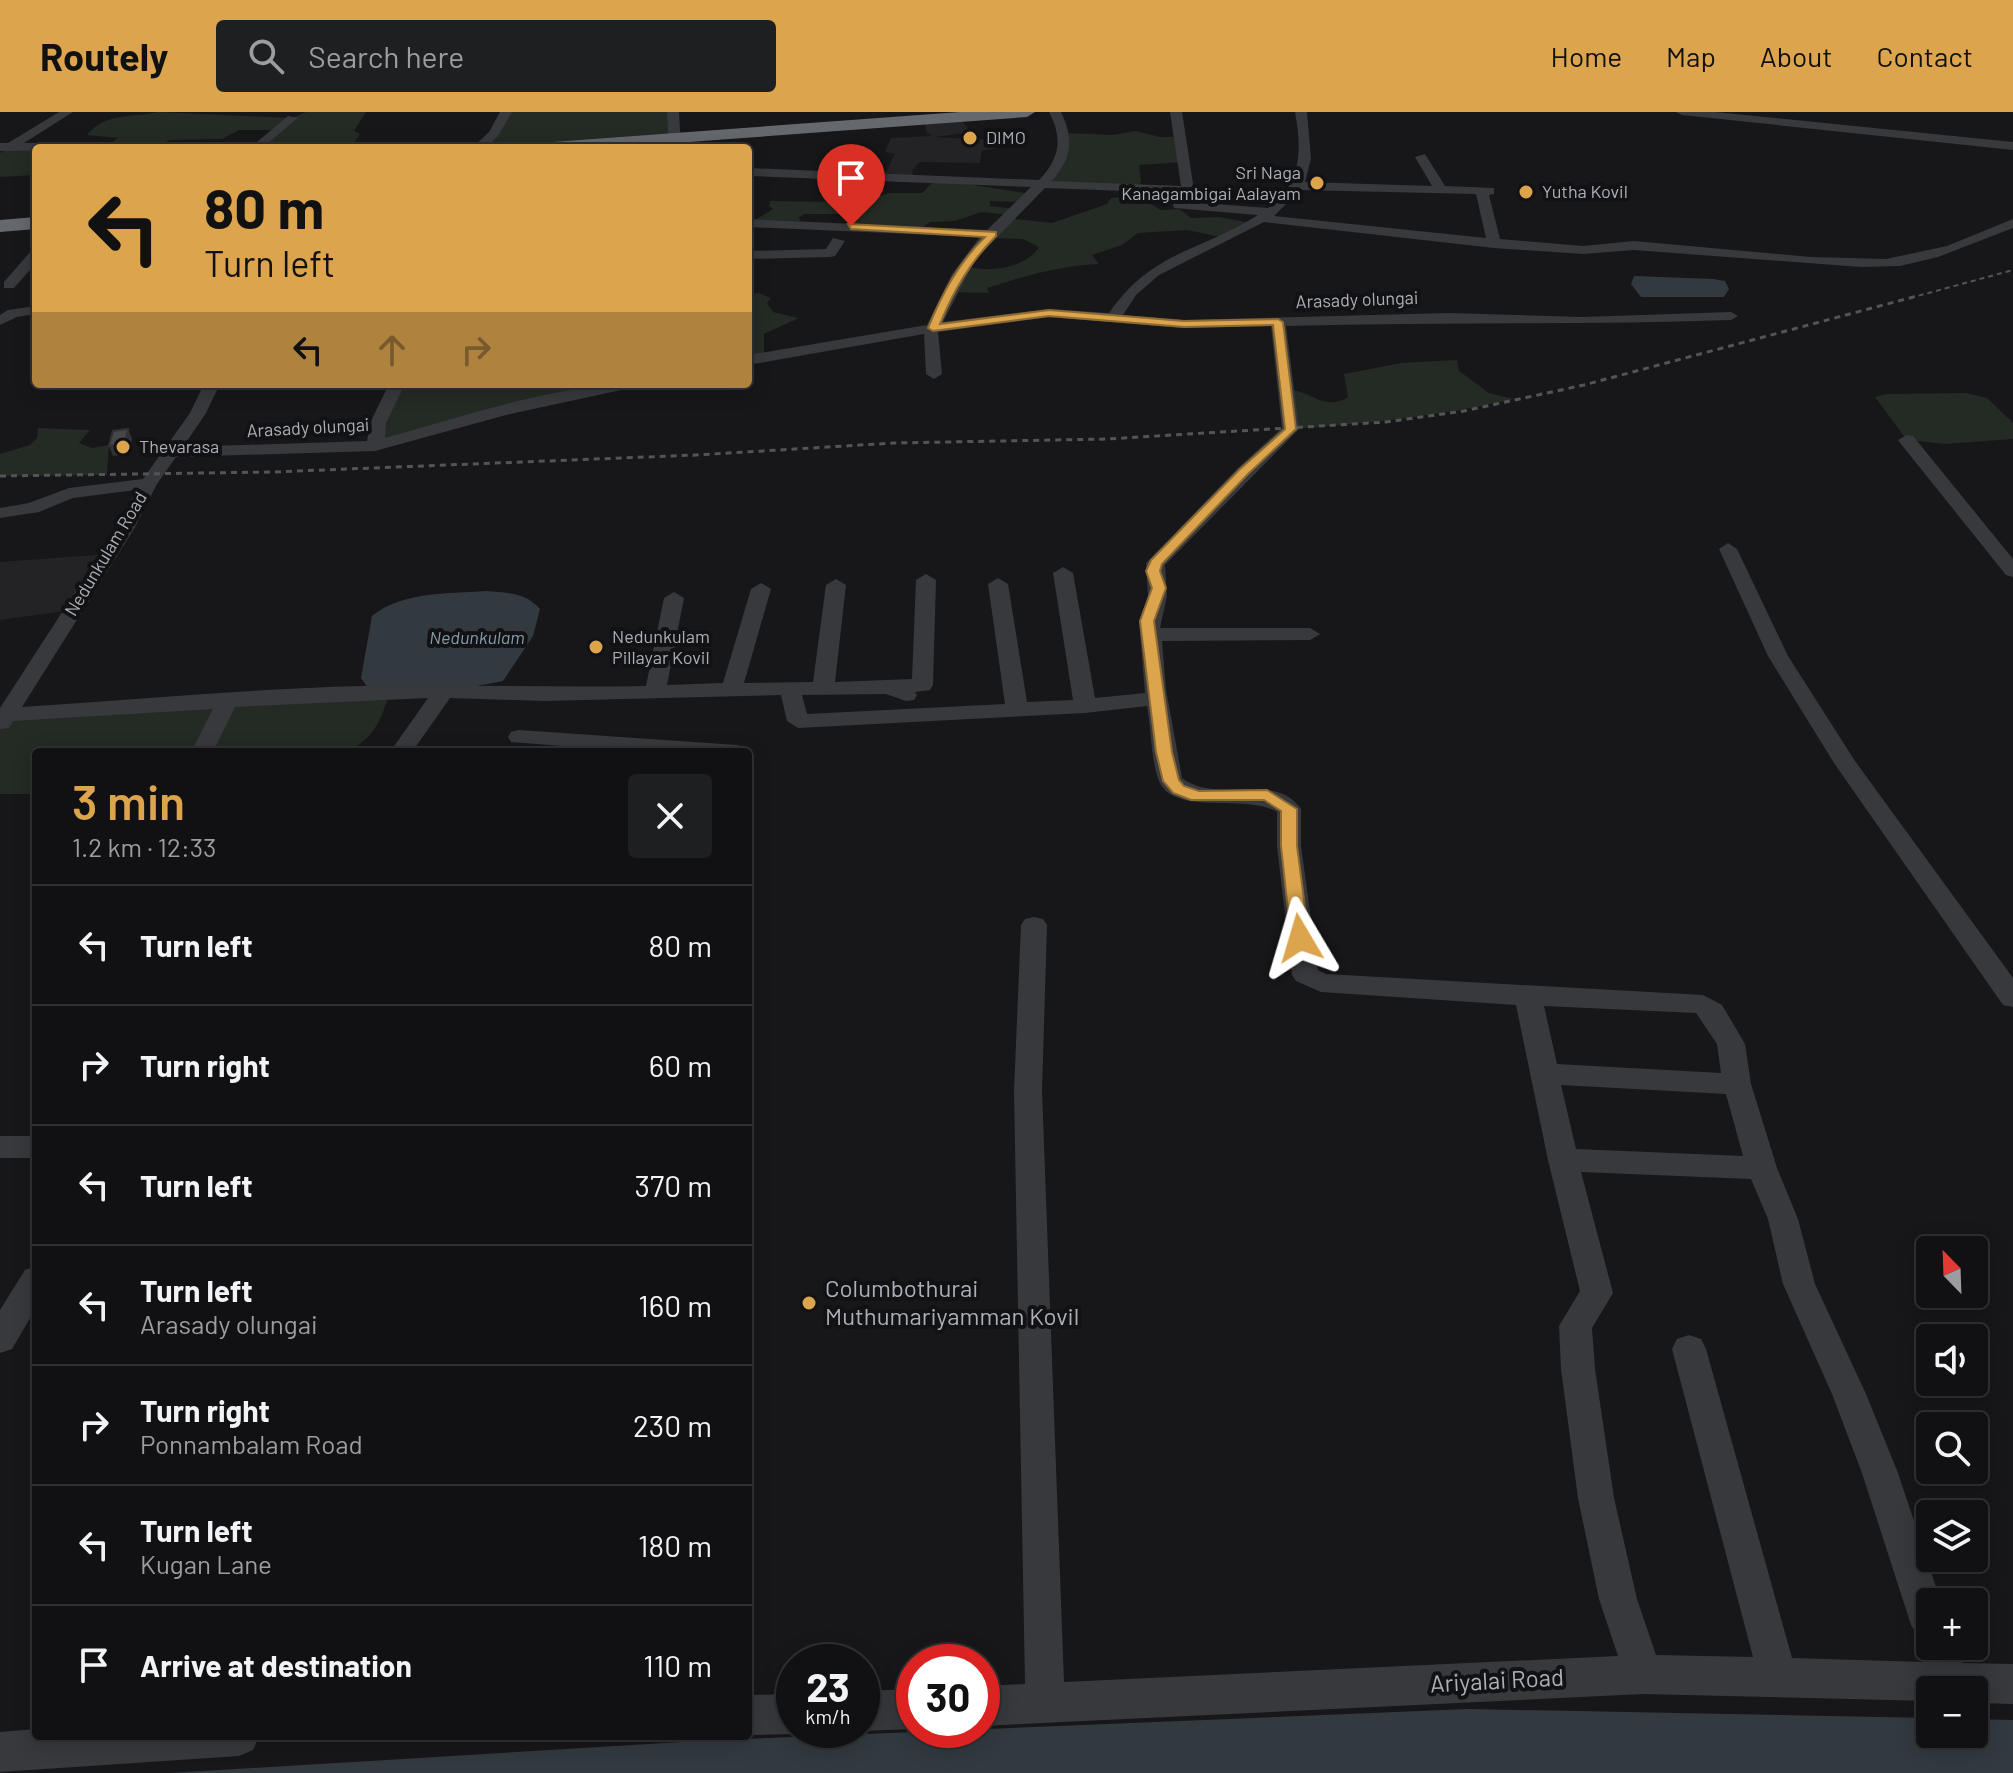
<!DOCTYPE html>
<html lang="en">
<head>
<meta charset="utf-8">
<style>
  :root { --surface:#111113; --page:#1e1f21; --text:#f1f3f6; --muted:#9c9da0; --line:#303133; --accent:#dba44d }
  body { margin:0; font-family:Barlow,sans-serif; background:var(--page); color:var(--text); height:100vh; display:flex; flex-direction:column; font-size:30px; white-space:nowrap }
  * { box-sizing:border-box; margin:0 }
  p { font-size:26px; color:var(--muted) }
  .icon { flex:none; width:44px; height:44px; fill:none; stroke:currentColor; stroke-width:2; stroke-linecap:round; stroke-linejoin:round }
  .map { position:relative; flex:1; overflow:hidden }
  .side { position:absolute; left:32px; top:636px; width:720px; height:992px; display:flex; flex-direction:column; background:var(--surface); border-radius:8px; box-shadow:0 4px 20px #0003,0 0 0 2px var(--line) }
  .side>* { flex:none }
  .top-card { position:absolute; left:32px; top:32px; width:720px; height:244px; border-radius:8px; box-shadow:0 4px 20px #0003,0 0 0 2px var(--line); background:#dba44d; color:#111; overflow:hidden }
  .needle { width:52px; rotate:337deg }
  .tools { position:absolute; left:1916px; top:1124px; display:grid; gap:16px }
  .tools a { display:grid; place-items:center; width:72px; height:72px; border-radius:8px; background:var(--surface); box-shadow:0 4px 20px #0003,0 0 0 2px var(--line); font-size:40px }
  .speed { position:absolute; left:776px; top:1532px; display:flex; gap:16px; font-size:40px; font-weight:700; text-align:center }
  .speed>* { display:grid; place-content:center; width:104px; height:104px; border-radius:50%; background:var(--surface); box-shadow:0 4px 20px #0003,0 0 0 2px var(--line); line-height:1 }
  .speed small { font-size:20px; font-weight:400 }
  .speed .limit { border:12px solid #d22; background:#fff; color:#111 }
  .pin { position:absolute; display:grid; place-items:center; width:68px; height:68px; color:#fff; margin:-82px -34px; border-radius:50% 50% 50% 0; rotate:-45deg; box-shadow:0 0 8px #0007 }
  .pin .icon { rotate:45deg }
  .me { position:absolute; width:88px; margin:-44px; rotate:353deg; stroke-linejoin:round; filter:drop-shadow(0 0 6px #0008) }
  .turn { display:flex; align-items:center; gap:28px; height:168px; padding:0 40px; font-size:36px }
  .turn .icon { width:104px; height:104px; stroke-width:2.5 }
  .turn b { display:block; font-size:56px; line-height:68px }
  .lanes { display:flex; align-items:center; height:76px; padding:0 40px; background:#0003; justify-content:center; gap:40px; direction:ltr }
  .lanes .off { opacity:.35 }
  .round { display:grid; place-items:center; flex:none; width:84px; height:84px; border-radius:8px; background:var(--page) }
  .summary { display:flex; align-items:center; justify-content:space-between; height:136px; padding:0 40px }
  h1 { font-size:48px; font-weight:600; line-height:60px; color:var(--accent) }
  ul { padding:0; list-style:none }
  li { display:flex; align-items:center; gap:24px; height:120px; padding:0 40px; border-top:2px solid var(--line) }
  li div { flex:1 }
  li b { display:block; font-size:30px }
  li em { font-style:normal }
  header { display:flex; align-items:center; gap:48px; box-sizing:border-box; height:112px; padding:0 40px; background:var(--accent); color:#111 }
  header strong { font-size:38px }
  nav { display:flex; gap:44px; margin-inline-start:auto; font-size:28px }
  .search { width:560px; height:72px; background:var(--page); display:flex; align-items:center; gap:20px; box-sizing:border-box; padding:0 28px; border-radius:8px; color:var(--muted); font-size:30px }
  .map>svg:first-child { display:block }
  .built { fill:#232325 }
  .green { fill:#242a24 }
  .water { fill:#323a40 }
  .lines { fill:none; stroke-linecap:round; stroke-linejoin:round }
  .minor { fill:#38393d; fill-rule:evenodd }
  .highway { fill:#65686d; fill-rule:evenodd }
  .rail-far1 { stroke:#525458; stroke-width:2; stroke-dasharray:5 4; stroke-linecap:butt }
  .rail { stroke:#525458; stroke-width:3; stroke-dasharray:6 5; stroke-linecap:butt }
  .shaded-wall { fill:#313234 }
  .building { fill:#46474b; stroke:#313234; stroke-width:2 }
  .route { fill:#dba44d; stroke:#8e6b32; stroke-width:2 }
  .poi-dot { fill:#dba44d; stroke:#121214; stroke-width:3 }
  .labels { text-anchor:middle; stroke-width:8; stroke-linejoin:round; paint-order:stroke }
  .far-poi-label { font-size:18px; fill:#abafb7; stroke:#121214; text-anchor:start }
  .far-street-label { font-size:18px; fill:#abafb7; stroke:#121214 }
  .far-water-label { font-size:18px; font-style:italic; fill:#869dad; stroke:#121214 }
  .near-poi-label { font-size:24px; fill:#abafb7; stroke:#121214; text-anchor:start }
  .near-street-label { font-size:24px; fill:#abafb7; stroke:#121214 }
</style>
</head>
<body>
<header>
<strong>Routely</strong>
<div class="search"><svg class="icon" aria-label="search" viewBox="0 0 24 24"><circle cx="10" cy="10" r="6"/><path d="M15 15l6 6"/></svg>Search here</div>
<nav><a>Home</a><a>Map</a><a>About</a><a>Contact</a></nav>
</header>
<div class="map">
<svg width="2013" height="1661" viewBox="0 0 2013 1661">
  <rect width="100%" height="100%" fill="#171719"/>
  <g class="built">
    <polygon points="959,6 971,20 935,25 994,28 995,37 982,38 980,51 920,50 912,58 913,67 883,65 895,42 885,40 891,26 932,24 926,19 924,9"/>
    <polygon points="108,442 72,498 0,508 0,450"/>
  </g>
  <g class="green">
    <path d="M158,0L292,6L306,0H366L354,19L360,22L351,36H259L276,18H239L222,27L170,28L155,35L106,34L118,26L87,23C105,0 132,6 158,0Z"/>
    <polygon points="506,0 673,0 672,25 539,36 478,36"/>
    <polygon points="1135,19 1160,25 1180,25 1183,50 1139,53 1141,69 1138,75 1044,71 1055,62 1064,21 1113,23"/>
    <polygon points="9,36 36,36 36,63 0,65 0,41"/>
    <polygon points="936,67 1031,82 1023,90 990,89 990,94 1016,97 1010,103 981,100 955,109 930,110 920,118 851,114 860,103 856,102 805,102 799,105 800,109 755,108 773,97 769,94 770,89 834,90 854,85 869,87 889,81 922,81"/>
    <path d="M1123,85L1144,88L1161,98L1179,97L1191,106L1220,105L1250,111L1221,125L1187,118L1138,121L1122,133L1092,143L1099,152C1060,154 1023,164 987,176L989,181L948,180L965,154C988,161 1025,157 1039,135L1023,127L989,126L1007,106L1052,111L1107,92L1111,86Z"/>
    <polygon points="759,181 771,186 767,191 773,200 799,206 764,222 764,245 748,248 748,182"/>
    <path d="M1457,248L1459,259L1489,281L1514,287C1440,304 1366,312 1291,317L1292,278C1313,281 1326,299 1348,285L1344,262L1401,251Z"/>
    <polygon points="473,272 629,272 503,299 375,334 396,274 425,276"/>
    <polygon points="1966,281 1987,286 2013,311 2013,327 1945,332 1907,328 1875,285 1886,282"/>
    <polygon points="38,316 90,318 79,331 92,336 109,333 107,363 0,364 0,342 30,333 37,326"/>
    <path d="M390,581C379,611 375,626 346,640H36V682H0V613L7,603Z"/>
  </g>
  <g class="water">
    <polygon points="1634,164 1713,167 1725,169 1729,177 1724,185 1641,185 1631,172"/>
    <path d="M486,479C508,481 525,480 540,497L533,524L503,569L477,574L368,576L361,566L372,504C403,479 448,482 486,479Z"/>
    <polygon points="1468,1597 1930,1606 1930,1622 1974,1622 1974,1607 2013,1608 2013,1661 170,1661 698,1629"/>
  </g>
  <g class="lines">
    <g class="minor">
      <polygon points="59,0 73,0 24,31 257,30 288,4 298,6 262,36 0,39 0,31 8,31"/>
      <polygon points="500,0 512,0 498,24 485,36 472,36 489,20"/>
      <polygon points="667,0 679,0 681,36 669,36"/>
      <path d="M1049,0H1061C1074,27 1072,46 1052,69L1181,74L1170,0H1182L1194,78L1187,90L1268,96C1302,72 1302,38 1295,0H1307L1311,47L1305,70L1432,74L1415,45L1425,42L1445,74L1494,76V82L1489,83L1500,127L1583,134L1634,129L1811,145L1886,147L1947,134L2013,107V116L1938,145L1900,154L1861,155L1634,138L1583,142L1494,136L1264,110L1159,163L1136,183L1123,203L1184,208L1449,201L1582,205L1731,200L1738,204L1731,208C1583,213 1434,210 1286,214L1299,317L1165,453L1167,484L1160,516H1310L1320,522L1310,528L1162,529L1166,577L1182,666C1215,693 1273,658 1301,697V734L1318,858L1326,862L1703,883L1722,893L1745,932L1751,972L1777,1056L1798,1107L1815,1172L1866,1282L1898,1361L1941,1490H1930V1534H1956L1962,1551L2013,1552V1592L1974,1591V1578H1930V1589L1643,1582L982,1614V1574L1025,1572L1014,979L1021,813L1025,807L1034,805L1043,807L1047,813L1042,979L1064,1570L1618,1544L1599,1487L1578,1386L1561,1257L1559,1214L1580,1179L1548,1048L1516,893L1321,880L1296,869L1292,863L1277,734V700C1247,681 1174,705 1159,669C1151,649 1151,615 1147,594L1085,601L798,616L787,609L781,583L544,589L450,586L412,640H390L428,586L235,595L213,640H191L213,597L13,609L9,616L0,617V596L116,417L136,378L73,386L39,400L0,406V396L29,391L69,376L143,367L190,301L204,272H220L206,301L183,335L367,329L370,311L389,272H405L386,311L385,326C464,305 555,272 637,272L635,275L506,303L375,339L176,345L157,372L134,417L22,595C135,588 248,577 361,574C456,572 551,576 646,574L664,486L674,480L684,486L667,573L723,571L751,477L761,471L771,477L744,571L813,570L826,473L836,467L846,473L835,570L912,567L916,468L926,462L936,468L933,573L930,578L915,580L917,583L914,588L906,589L886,582L802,583L807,602L1005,592L988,472L998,466L1008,472L1027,590L1073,588L1053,461L1063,455L1073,461L1095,586L1145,581L1139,509L1148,484L1146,451L1238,356L1282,316L1271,214L1184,216L1049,205L938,220L942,262L934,267L926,262L924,222L748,253V243L927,213L952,162L980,125L748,115V107L987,118L1031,75L748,64V56L1039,68C1060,46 1063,27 1049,0ZM1045,76L1180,81L1173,93L1174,96L1258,103C1199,140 1152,139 1109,201L1049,197L943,210L975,148ZM1300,78L1476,82L1486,126L1274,104ZM1544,894L1696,901L1717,932L1721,961L1557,952ZM1561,973L1726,982L1743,1044L1576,1037ZM1581,1060L1751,1067L1768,1107L1783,1172L1832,1282L1862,1361L1911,1513L1920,1528L1918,1534L1923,1550L1792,1546L1706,1237L1701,1227L1689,1223L1677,1227L1672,1237L1753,1545L1656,1543L1637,1487L1614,1386L1595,1257L1592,1216L1613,1181Z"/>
      <polygon points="1676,0 1715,0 2013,30 2013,38 1682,3"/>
      <polygon points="833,126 845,129 835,144 830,145 748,147 748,139 826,137"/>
      <polygon points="36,138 36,151 14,176 4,176 4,170 31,139"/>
      <polygon points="36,194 36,202 17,205 0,213 0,203 8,198"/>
      <polygon points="1907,323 1913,324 2013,447 2013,465 2006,463 1901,332 1898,328"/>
      <polygon points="1728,431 1737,437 1788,544 1855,649 2013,866 2013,895 2003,893 1834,651 1768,544 1719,437"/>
      <polygon points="519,618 737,633 745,635 748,640 639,640 511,630 508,625 511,620"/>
      <rect x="0" y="1024" width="36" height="22"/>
      <polygon points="36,1154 36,1196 12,1237 0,1241 0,1198 25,1158"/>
      <polygon points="914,1577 914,1617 862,1619 860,1618 862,1579"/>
      <polygon points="794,1582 794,1618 803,1618 794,1622 748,1623 748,1583"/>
      <polygon points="36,1617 36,1624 259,1624 253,1638 239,1644 0,1660 0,1620"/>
    </g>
    <g class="highway">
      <polygon points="960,0 1035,0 1027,5 608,36 530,36 539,31"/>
      <polygon points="36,105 36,117 0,120 0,108"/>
    </g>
    <polyline class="rail-far1" points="1910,186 2013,158"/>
    <polyline class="rail" points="0,364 273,360 696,343 894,331 1107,327 1386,310 1464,299 1584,273 1917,184"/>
  </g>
  <polygon class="shaded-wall" points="128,317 132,327 129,342 113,344 109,334"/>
  <polygon class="building" points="128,317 125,332 109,334 113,319"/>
  <path class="route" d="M848,112L996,120V124C970,150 954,178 940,212L1049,198L1184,209L1278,207L1283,210L1296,317L1248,362L1162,452L1160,459L1166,476L1154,509L1172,640L1179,668L1184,674L1199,679L1267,678L1297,697V734L1309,826L1306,830L1300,832L1291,826L1281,734V699L1264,688H1191L1173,681L1163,669L1156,640L1140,509L1152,476L1146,459L1151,448L1240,357L1285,317L1273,213L1184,215L1049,204L933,219L928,216C942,182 958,151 985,125L851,117Z"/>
  <g class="poi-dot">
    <circle cx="970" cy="26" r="8"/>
    <circle cx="1317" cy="71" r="8"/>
    <circle cx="1526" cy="80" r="8"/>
    <circle cx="123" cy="335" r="8"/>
    <circle cx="596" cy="535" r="8"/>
    <circle cx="809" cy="1191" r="8"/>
  </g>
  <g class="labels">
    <g class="far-poi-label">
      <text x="986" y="32">DIMO</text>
      <text x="1301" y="67" text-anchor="end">Sri Naga<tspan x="1301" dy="21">Kanagambigai Aalayam</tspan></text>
      <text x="1542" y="86">Yutha Kovil</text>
      <text x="139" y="341">Thevarasa</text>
      <text x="612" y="531">Nedunkulam<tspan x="612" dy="21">Pillayar Kovil</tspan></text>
    </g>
    <g class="far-street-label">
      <text transform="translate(1357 188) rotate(-2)" y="6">Arasady olungai</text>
      <text transform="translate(308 316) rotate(-3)" y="6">Arasady olungai</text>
      <text transform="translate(106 442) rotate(-59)" y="6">Nedunkulam Road</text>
    </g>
    <g class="far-water-label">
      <text x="477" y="532">Nedunkulam</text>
    </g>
    <g class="near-poi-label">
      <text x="825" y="1185">Columbothurai<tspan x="825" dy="28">Muthumariyamman Kovil</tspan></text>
    </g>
    <g class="near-street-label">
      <text transform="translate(1497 1569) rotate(-3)" y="8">Ariyalai Road</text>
    </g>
  </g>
</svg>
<div class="tools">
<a><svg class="needle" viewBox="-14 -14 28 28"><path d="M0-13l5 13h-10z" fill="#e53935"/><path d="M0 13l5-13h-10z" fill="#9c9da0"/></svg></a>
<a><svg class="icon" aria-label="sound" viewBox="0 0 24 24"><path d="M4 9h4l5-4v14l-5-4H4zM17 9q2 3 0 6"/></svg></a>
<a><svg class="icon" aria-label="search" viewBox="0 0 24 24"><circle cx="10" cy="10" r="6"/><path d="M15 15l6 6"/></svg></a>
<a><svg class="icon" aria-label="layers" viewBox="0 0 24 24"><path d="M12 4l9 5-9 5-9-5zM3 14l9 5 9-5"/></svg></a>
<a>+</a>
<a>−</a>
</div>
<div class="speed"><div>23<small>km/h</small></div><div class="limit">30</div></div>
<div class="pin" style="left:851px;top:114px;background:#d93025"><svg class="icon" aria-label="arrive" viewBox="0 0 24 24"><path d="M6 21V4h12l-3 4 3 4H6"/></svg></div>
<svg class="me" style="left:1300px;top:826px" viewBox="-20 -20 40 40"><path d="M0-17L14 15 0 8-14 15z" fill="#dba44d" stroke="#fff" stroke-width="4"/></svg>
<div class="top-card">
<div class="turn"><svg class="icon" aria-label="left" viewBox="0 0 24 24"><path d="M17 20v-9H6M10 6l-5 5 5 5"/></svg><div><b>80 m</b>Turn left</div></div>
<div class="lanes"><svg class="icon" aria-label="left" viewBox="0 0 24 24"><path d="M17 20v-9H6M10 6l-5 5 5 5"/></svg><svg class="icon off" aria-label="ahead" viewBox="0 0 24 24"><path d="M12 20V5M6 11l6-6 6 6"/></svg><svg class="icon off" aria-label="right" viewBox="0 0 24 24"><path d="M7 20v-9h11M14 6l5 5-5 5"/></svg></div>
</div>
<section class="side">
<div class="summary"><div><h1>3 min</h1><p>1.2 km · 12:33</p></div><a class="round"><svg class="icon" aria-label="close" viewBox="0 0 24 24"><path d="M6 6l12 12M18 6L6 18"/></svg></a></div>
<ul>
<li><svg class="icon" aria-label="left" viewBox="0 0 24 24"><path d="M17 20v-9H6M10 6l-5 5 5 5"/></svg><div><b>Turn left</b></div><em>80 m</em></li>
<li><svg class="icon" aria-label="right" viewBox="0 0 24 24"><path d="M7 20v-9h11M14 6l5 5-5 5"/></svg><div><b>Turn right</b></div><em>60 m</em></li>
<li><svg class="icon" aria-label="left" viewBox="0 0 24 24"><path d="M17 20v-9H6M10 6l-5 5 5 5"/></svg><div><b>Turn left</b></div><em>370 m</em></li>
<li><svg class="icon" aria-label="left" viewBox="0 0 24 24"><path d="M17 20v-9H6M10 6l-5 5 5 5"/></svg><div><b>Turn left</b><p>Arasady olungai</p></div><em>160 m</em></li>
<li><svg class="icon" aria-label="right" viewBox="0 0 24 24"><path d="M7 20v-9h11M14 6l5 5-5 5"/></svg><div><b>Turn right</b><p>Ponnambalam Road</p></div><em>230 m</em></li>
<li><svg class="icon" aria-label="left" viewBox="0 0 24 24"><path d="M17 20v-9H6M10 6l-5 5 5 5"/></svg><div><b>Turn left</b><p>Kugan Lane</p></div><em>180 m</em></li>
<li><svg class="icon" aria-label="arrive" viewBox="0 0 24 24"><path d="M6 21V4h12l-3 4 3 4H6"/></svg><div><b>Arrive at destination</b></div><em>110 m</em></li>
</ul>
</section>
</div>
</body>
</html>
